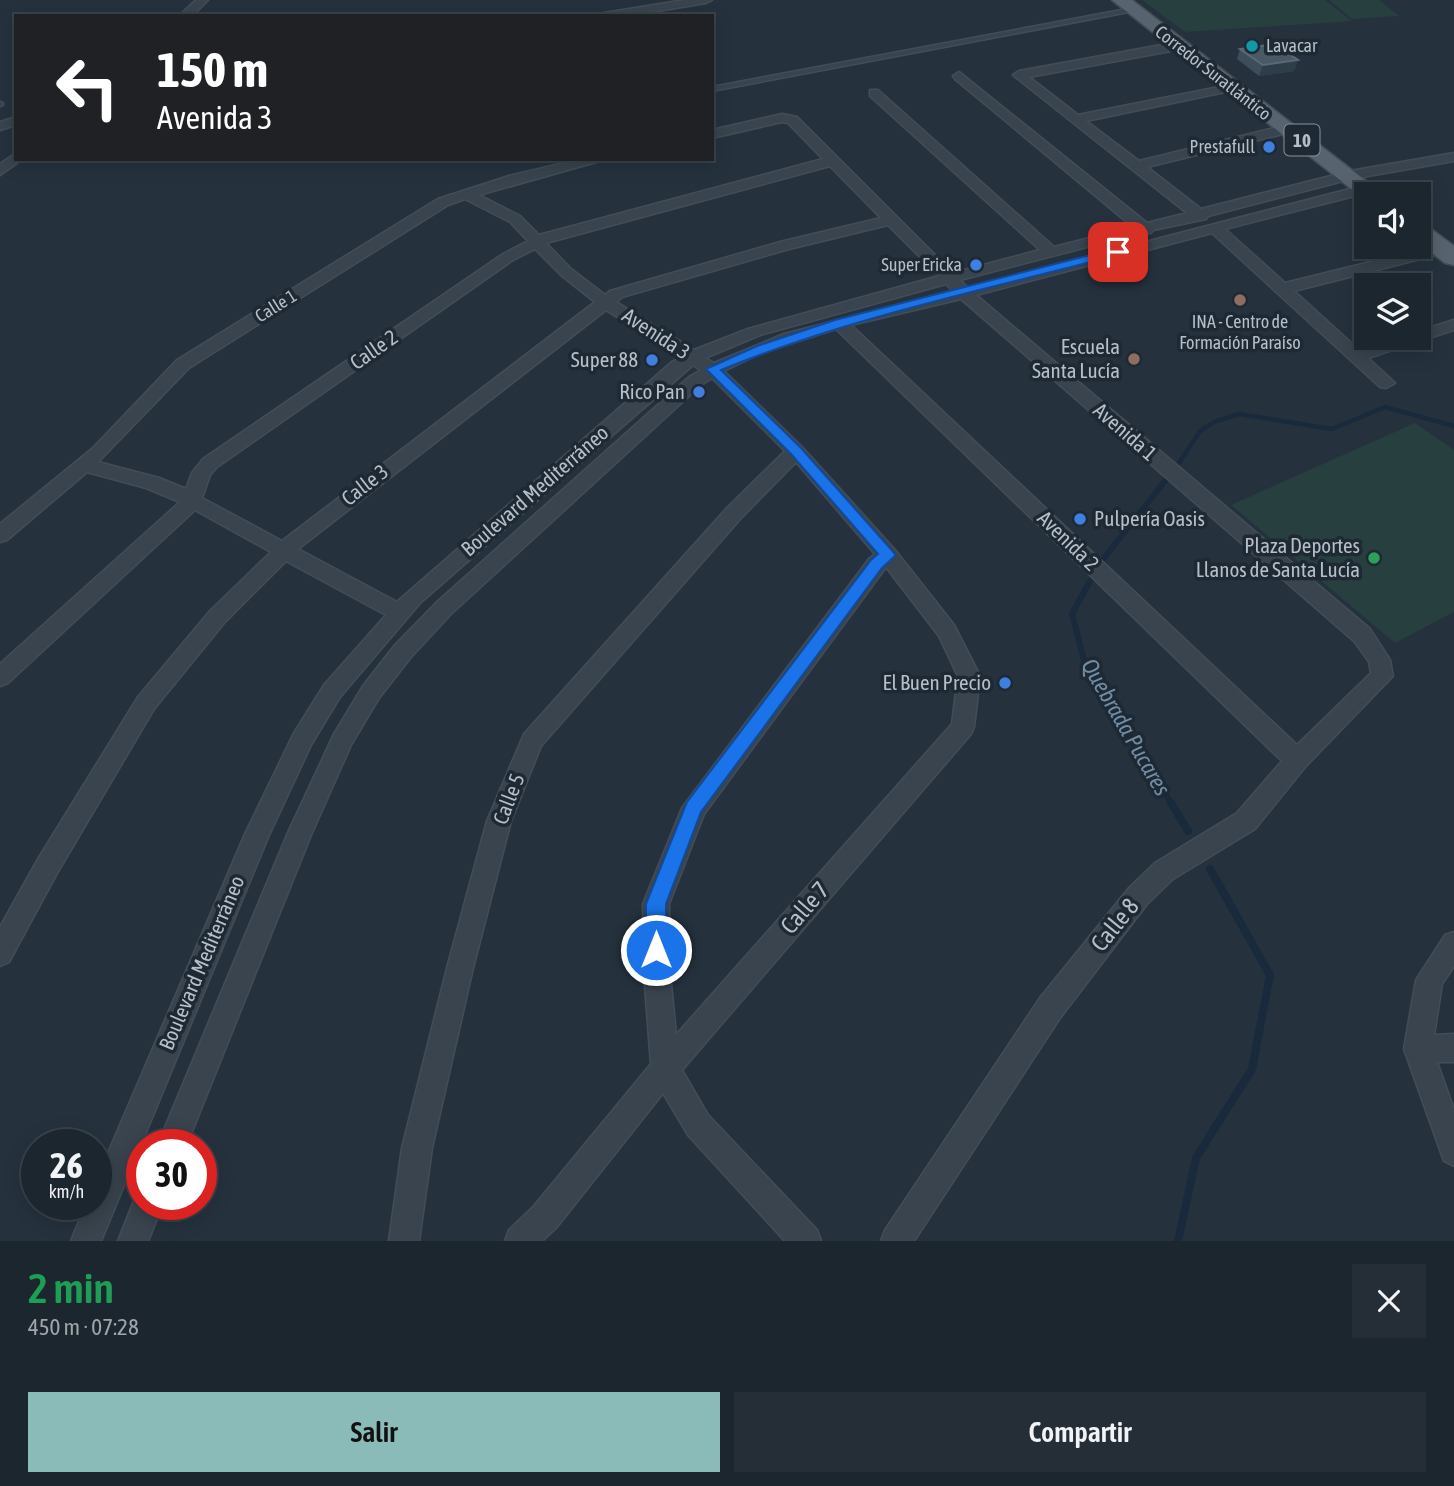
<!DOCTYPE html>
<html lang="es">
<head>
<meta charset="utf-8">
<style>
  :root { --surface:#1c262e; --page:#252e36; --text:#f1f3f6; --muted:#a0a5aa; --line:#3a434a; --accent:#8bbbb9 }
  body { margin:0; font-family:"Asap Condensed",sans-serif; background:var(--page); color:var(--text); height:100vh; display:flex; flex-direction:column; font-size:26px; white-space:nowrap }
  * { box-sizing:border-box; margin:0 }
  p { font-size:23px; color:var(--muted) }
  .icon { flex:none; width:38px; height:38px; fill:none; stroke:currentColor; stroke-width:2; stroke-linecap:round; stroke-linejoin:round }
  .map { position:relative; height:1241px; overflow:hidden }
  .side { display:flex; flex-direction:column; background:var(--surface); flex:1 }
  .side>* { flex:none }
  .guide { position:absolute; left:14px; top:14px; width:700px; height:147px; border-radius:0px; box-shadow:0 4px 18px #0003,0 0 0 2px var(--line); background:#202124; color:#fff; overflow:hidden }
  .buttons { position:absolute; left:1354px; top:182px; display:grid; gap:14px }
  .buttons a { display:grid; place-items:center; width:77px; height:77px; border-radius:0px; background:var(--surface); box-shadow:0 4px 18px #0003,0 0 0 2px var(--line); font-size:35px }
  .speed { position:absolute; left:21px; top:1129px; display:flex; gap:14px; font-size:35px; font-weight:700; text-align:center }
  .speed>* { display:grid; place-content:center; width:91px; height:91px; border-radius:50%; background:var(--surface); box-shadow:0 4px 18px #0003,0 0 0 2px var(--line); line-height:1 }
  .speed small { font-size:18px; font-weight:400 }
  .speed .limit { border:10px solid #d22; background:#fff; color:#111 }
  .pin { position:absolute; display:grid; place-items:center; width:60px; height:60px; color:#fff; margin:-30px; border-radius:14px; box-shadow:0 4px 10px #0006 }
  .me { position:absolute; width:77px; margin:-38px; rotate:0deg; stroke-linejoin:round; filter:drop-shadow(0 0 5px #0008) }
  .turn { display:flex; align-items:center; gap:24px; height:147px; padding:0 28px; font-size:32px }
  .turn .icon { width:91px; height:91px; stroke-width:2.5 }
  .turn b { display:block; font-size:49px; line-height:60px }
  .round { display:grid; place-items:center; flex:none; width:74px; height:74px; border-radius:0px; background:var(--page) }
  .head { display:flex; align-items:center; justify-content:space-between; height:119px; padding:0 28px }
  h1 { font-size:42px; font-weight:600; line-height:52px; color:#1e9e55 }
  .primary-button { display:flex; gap:14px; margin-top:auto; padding:14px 28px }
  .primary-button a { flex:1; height:80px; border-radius:0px; background:var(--accent); color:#111; font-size:28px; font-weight:600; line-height:80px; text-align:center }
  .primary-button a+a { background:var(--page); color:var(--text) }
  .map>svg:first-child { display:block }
  .green { fill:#273f3f }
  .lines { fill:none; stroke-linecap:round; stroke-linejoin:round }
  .stream-far2 { stroke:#182a3c; stroke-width:4.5 }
  .stream-far1 { stroke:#182a3c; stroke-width:6 }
  .stream { stroke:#182a3c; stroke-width:8 }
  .lane-casing { stroke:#424d57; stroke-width:3 }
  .street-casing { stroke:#424d57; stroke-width:3 }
  .primary-casing { stroke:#424d57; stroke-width:3 }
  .lane { fill:#39444e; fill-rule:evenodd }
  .street { fill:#39444e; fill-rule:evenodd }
  .primary { fill:#57636e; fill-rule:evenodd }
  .wall { fill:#3d4d5a }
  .shaded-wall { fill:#2e3d4a }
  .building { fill:#4a5966; stroke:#5b6976; stroke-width:2 }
  .route { fill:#1a73e8; stroke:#114b97; stroke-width:2 }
  .culture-dot { fill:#0f9aa8; stroke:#1e2933; stroke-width:2.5 }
  .shop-dot { fill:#3f7fe0; stroke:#1e2933; stroke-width:2.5 }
  .education-dot { fill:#8d6e63; stroke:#1e2933; stroke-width:2.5 }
  .leisure-dot { fill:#2e9e5b; stroke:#1e2933; stroke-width:2.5 }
  .labels { text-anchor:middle; stroke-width:7; stroke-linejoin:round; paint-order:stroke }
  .far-poi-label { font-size:18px; fill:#b5bfc9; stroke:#1e2933; text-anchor:end }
  .far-street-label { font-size:18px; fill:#b5bfc9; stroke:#1e2933 }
  .shield { fill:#1e2933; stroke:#88929c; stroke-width:2 }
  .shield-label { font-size:19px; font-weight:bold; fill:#b5bfc9 }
  .street-label { font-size:21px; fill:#b5bfc9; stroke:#1e2933 }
  .poi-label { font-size:21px; fill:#b5bfc9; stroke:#1e2933; text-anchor:end }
  .water-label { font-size:23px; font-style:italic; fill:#6f8da7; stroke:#1e2933 }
  .near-street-label { font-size:24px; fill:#b5bfc9; stroke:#1e2933 }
</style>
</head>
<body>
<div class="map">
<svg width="1454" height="1241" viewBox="0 0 1454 1241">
  <rect width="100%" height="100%" fill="#25323e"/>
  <g class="green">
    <polygon points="1142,0 1325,0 1352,21 1185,32"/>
    <polygon points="1329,0 1379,0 1399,16 1352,19"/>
    <polygon points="1415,423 1454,450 1454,612 1395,643 1231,505"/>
  </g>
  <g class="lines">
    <polyline class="stream-far2" points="1179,463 1200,431 1214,422 1239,414 1332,429 1385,407 1454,426"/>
    <g class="stream-far1">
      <polyline points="1104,558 1165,481"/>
      <polyline points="1090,581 1072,614 1086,668 1172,805"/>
    </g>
    <g class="stream">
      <polyline points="1171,803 1188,831"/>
      <polyline points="1178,1241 1196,1158 1252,1069 1270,975 1210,869"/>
    </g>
    <g class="lane-casing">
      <g id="lane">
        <polygon points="1132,8 1135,10 1134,11 712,91 712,87"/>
        <polygon points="0,102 3,103 3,105 0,106"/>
      </g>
    </g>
    <g class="street-casing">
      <g id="street">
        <polygon points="196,0 208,0 192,16 179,16"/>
        <polygon points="685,0 712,0 706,3 627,16 598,16 604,13"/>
        <path d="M1178,42L1182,43V49L1029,77L1078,115L1234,84L1236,87L1230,91L1086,121L1139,161L1286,125L1291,126V132L1147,167L1201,209L1350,171L1454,153V161L1351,179L1208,216L1206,219L1153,230L1151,233H1141L960,280L968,288L1365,185L1372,189L1370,192L1225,229L1285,283L1443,244L1448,246L1451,249L1448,252L1294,291L1359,350L1397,338H1419V331L1454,320V330L1368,358L1395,383L1386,388L1380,387L1212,233L976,295L1370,629L1390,660L1393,676L1305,767L1255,829L1173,879L1147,904L1060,1018L914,1241H881L885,1230L1040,998L1129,888L1155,863L1237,813L1282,761L836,329L761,353L724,371L802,447L895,550L954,625L980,676L974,727L971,734L682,1070L708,1115L817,1230L821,1241H785L688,1135L663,1093L556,1228L542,1241H505L509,1230L534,1206L651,1064L644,973L643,904L682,808L869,559L875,554L796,462L741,518L541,746L511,821L473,968L432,1148L419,1241H389L402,1148L447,968L487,821L524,734L727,508L785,451L712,378L701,385L451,614L411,657L379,698L351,745L311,835L187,1144H158L287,835L334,734L363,686L395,645L437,602L689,377L701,370L693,365L421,602L340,697L311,745L269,835L101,1241H71L86,1204H96V1181L245,834L294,733L324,685L386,615L286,561L224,623L154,709L56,875L9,962L0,966V927L38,859L138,697L210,611L271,552L195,510L8,683L0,686V664L180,502L146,488L87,472L7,540L0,542V524L93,448L177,360L438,199L509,176L581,159H607L479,195L520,216L539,235L823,159L788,123L782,122L712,138V130L782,114L797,117L953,273L1040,250L870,96V90H878L1054,247L1133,227L955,79L953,76L959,72L1147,223L1187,213L1013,75L1019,71ZM830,166L881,218L780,242L610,291L605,295L571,269L546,243ZM465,199L510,222L528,241L503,254L203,459L192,473L186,489L159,478L98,462L189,368L448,205ZM888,225L939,276L748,329L694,350L616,302L622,297L789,249ZM535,249L561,275L595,302L282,541L202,498L210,475L217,467L513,260ZM946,284L953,291L784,334L714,363L705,358L760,335ZM961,299L1354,641L1369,662L1371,673L1297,745L851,325ZM606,310L681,357L672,362L397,602L298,549ZM886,567L939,636L958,676L952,724L676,1035L670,973L669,904L704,814Z"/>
        <polygon points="16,117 16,125 0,130 0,122"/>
        <polygon points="16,153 16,159 21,160 0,175 0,164"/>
        <polygon points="1454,932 1454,966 1442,984 1434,1035 1454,1034 1454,1062 1437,1062 1454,1110 1454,1166 1444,1161 1404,1049 1416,980 1445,935"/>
        <polygon points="142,1191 142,1204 163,1204 148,1241 118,1241 137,1193"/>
      </g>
    </g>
    <g class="primary-casing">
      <g id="primary">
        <polygon points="1112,0 1132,0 1383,194 1367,194 1367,199 1364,199"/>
        <polygon points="1419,224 1427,226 1454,246 1454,265 1445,263 1419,243"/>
      </g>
    </g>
    <use href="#lane" class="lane"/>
    <use href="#street" class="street"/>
    <use href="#primary" class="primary"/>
  </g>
  <polygon class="wall" points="1240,49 1298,60 1294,71 1259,76 1237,59"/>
  <polygon class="shaded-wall" points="1298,60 1294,71 1259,76 1263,65"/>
  <polygon class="building" points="1274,44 1298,60 1263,65 1240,49"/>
  <path class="route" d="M1118,248L1122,249V254C988,289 850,317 721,370L801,448L896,555L882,568L701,812L666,904V950L663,956L656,959L649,956L646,950V904L687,802L871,560L878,554L791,454L706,369L757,346L835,320Z"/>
  <circle class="culture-dot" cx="1252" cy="46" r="7"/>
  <g class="shop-dot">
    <circle cx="1269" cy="147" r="7"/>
    <circle cx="976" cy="265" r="7"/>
    <circle cx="652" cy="360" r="7"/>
    <circle cx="699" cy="392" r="7"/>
    <circle cx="1080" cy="519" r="7"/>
    <circle cx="1005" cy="683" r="7"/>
  </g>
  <g class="education-dot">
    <circle cx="1240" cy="300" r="7"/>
    <circle cx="1134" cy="359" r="7"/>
  </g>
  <circle class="leisure-dot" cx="1374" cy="558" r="7"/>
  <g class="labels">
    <g class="far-poi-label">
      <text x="1266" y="52" text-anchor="start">Lavacar</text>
      <text x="1255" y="153">Prestafull</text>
      <text x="962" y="271">Super Ericka</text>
      <text x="1240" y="328" text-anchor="middle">INA - Centro de<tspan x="1240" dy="21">Formación Paraíso</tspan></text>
    </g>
    <g class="far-street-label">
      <text transform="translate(1213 73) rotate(38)" y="6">Corredor Suratlántico</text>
      <text transform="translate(276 306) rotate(-32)" y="6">Calle 1</text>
    </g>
    <rect class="shield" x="1284.5" y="124.5" width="35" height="31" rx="5"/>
    <g class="shield-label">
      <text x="1302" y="147">10</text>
    </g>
    <g class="street-label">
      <text transform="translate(656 334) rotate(33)" y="7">Avenida 3</text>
      <text transform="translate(374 350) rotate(-35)" y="7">Calle 2</text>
      <text transform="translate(1125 432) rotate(41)" y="7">Avenida 1</text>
      <text transform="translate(365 485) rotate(-38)" y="7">Calle 3</text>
      <text transform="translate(535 491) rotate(-41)" y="7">Boulevard Mediterráneo</text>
      <text transform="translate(1068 541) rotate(44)" y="7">Avenida 2</text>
      <text transform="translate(509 799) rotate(-69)" y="7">Calle 5</text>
      <text transform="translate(202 963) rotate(-67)" y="7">Boulevard Mediterráneo</text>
    </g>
    <g class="poi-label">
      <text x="1120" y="354">Escuela<tspan x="1120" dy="24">Santa Lucía</tspan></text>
      <text x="638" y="367">Super 88</text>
      <text x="685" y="399">Rico Pan</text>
      <text x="1094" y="526" text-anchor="start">Pulpería Oasis</text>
      <text x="1360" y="553">Plaza Deportes<tspan x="1360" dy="24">Llanos de Santa Lucía</tspan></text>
      <text x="991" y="690">El Buen Precio</text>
    </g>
    <g class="water-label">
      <text transform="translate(1126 727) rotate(60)" y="8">Quebrada Pucares</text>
    </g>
    <g class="near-street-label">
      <text transform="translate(805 908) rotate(-49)" y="8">Calle 7</text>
      <text transform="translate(1115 925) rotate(-51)" y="8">Calle 8</text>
    </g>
  </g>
</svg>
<div class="buttons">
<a><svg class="icon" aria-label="sound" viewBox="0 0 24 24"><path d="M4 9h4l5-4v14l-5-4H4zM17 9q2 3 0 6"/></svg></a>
<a><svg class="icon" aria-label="layers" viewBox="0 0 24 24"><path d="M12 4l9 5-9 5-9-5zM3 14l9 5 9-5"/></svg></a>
</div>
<div class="speed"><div>26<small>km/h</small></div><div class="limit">30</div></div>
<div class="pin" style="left:1118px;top:252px;background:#d93025"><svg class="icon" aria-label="arrive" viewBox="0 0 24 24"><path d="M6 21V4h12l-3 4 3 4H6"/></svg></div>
<svg class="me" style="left:656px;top:950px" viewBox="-20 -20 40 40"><circle r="17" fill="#1a73e8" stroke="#fff" stroke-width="3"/><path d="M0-11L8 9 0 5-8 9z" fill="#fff"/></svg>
<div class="guide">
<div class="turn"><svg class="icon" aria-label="left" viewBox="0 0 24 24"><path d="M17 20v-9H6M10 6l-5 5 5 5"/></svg><div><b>150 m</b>Avenida 3</div></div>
</div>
</div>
<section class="side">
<div class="head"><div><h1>2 min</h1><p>450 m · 07:28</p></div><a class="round"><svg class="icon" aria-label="close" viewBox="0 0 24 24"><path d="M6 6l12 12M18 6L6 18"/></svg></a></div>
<div class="primary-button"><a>Salir</a><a>Compartir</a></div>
</section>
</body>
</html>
